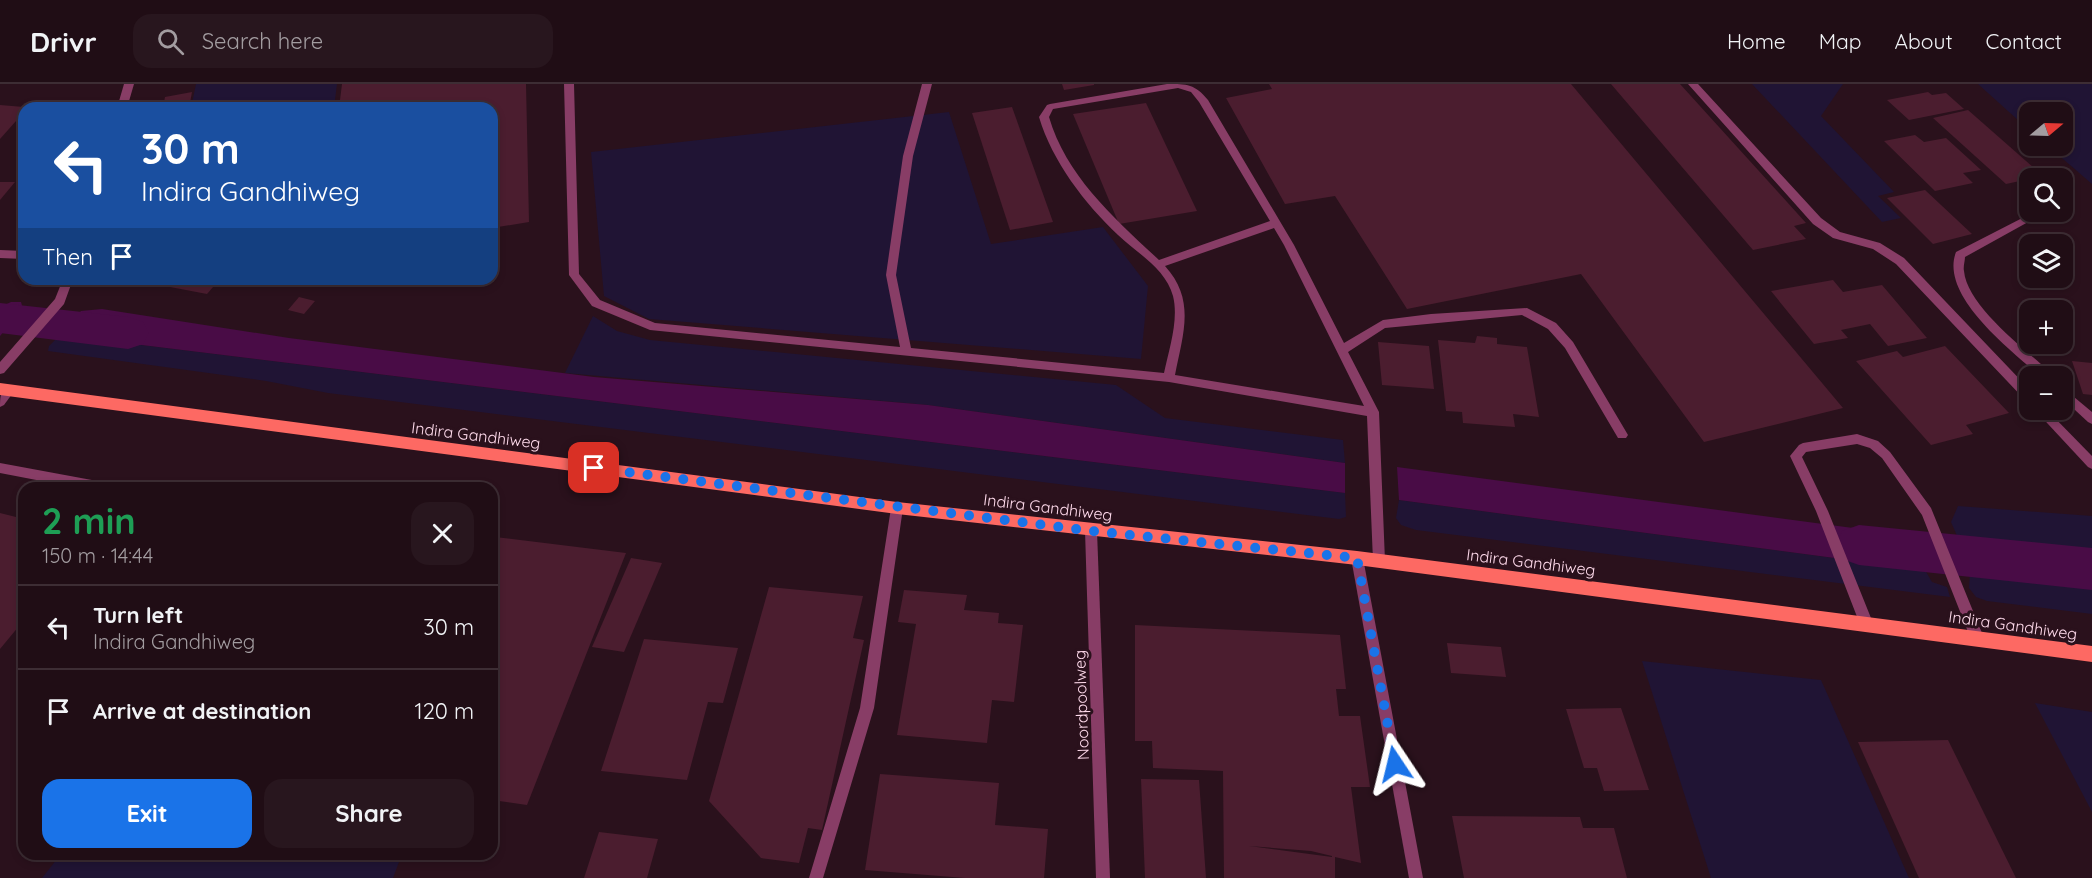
<!DOCTYPE html>
<html lang="en">
<head>
<meta charset="utf-8">
<style>
  :root { --surface:#200d15; --page:#28161e; --text:#f1f3f6; --muted:#a29ca0; --line:#3d2d34; --accent:#1a73e8 }
  body { margin:0; font-family:Quicksand,sans-serif; background:var(--page); color:var(--text); height:100vh; display:flex; flex-direction:column; font-size:22px; white-space:nowrap }
  * { box-sizing:border-box; margin:0 }
  p { font-size:20px; color:var(--muted) }
  .icon { flex:none; width:33px; height:33px; fill:none; stroke:currentColor; stroke-width:2; stroke-linecap:round; stroke-linejoin:round }
  .map { position:relative; flex:1; overflow:hidden }
  .side { position:absolute; left:18px; top:398px; width:480px; height:378px; display:flex; flex-direction:column; background:var(--surface); border-radius:18px; box-shadow:0 3px 9px #0003,0 0 0 2px var(--line) }
  .side>* { flex:none }
  .top-card { position:absolute; left:18px; top:18px; width:480px; height:183px; border-radius:18px; box-shadow:0 3px 9px #0003,0 0 0 2px var(--line); background:#1a4fa0; color:#fff; overflow:hidden }
  .needle { width:39px; rotate:71deg }
  .fabs { position:absolute; left:2019px; top:18px; display:grid; gap:12px }
  .fabs a { display:grid; place-items:center; width:54px; height:54px; border-radius:12px; background:var(--surface); box-shadow:0 3px 9px #0003,0 0 0 2px var(--line); font-size:30px }
  .pin { position:absolute; display:grid; place-items:center; width:51px; height:51px; color:#fff; margin:-26px; border-radius:12px; box-shadow:0 3px 9px #0006 }
  .me { position:absolute; width:66px; margin:-33px; rotate:350deg; stroke-linejoin:round; filter:drop-shadow(0 0 4px #0008) }
  .turn { display:flex; align-items:center; gap:21px; height:126px; padding:0 24px; font-size:27px }
  .turn .icon { width:78px; height:78px; stroke-width:2.5 }
  .turn b { display:block; font-size:42px; line-height:51px }
  .then { display:flex; align-items:center; height:57px; padding:0 24px; background:#0003; gap:12px; font-size:22px }
  .round { display:grid; place-items:center; flex:none; width:63px; height:63px; border-radius:18px; background:var(--page) }
  .summary { display:flex; align-items:center; justify-content:space-between; height:102px; padding:0 24px }
  h1 { font-size:36px; font-weight:800; line-height:45px; color:#1e9e55 }
  .button { display:flex; gap:12px; margin-top:auto; padding:12px 24px }
  .button a { flex:1; height:69px; border-radius:18px; background:var(--accent); color:#fff; font-size:24px; font-weight:800; line-height:69px; text-align:center }
  .button a+a { background:var(--page); color:var(--text) }
  ul { padding:0; list-style:none }
  li { display:flex; align-items:center; gap:18px; height:84px; padding:0 24px; border-top:2px solid var(--line) }
  li div { flex:1 }
  li b { display:block; font-size:22px }
  li em { font-style:normal }
  header { display:flex; align-items:center; gap:36px; box-sizing:border-box; height:84px; padding:0 30px; background:var(--surface); border-bottom:2px solid var(--line) }
  header strong { font-size:28px }
  nav { display:flex; gap:33px; margin-inline-start:auto; font-size:21px }
  .search { width:420px; height:54px; background:var(--page); display:flex; align-items:center; gap:15px; box-sizing:border-box; padding:0 21px; border-radius:18px; color:var(--muted); font-size:22px }
  .map>svg:first-child { display:block }
  .green { fill:#201434 }
  .water { fill:#490c46 }
  .lines { fill:none; stroke-linecap:round; stroke-linejoin:round }
  .canal { fill:#490c46; fill-rule:evenodd }
  .building { fill:#4b1d2f; fill-rule:evenodd }
  .service { fill:#883d66; fill-rule:evenodd }
  .minor { fill:#883d66; fill-rule:evenodd }
  .primary { fill:#fd6963; fill-rule:evenodd }
  .route { stroke:#1a73e8; stroke-width:10; stroke-dasharray:0 18 }
  .labels { text-anchor:middle; stroke-width:6; stroke-linejoin:round; paint-order:stroke }
  .street-label { font-size:16px; fill:#ffdbec; stroke:#2a111c }
</style>
</head>
<body>
<header>
<strong>Drivr</strong>
<div class="search"><svg class="icon" aria-label="search" viewBox="0 0 24 24"><circle cx="10" cy="10" r="6"/><path d="M15 15l6 6"/></svg>Search here</div>
<nav><a>Home</a><a>Map</a><a>About</a><a>Contact</a></nav>
</header>
<div class="map">
<svg width="2092" height="794" viewBox="0 0 2092 794">
  <rect width="100%" height="100%" fill="#2a111c"/>
  <g class="green">
    <polygon points="196,0 337,0 334,24 191,24"/>
    <polygon points="1752,0 1843,0 1821,32 1894,108 1878,112 1901,134 1882,138"/>
    <polygon points="1978,0 2092,0 2092,100 2048,62 2062,62 2062,28 2030,28 2029,46"/>
    <polygon points="949,28 991,160 1103,143 1148,202 1141,275 649,235 604,212 591,68"/>
    <polygon points="593,232 617,247 650,256 1116,301 1165,334 1343,356 1345,379 928,321 565,289"/>
    <polygon points="60,251 1345,409 1346,433 1339,435 328,309 266,297 48,267 49,262"/>
    <polygon points="1399,416 1925,486 1932,498 1947,503 1950,513 1416,446 1401,441 1396,434"/>
    <polygon points="1958,422 2092,432 2092,473 2075,473 1958,454 1951,438"/>
    <polygon points="1970,488 2092,498 2092,530 1987,517 1976,513 1969,504"/>
    <polygon points="1642,577 1821,596 1909,794 1711,794"/>
    <polygon points="2035,619 2092,628 2092,728"/>
    <polygon points="61,770 402,770 393,794 42,794"/>
  </g>
  <g class="water">
    <polygon points="11,218 21,218 23,225 0,252 0,223"/>
    <polygon points="102,225 289,254 594,293 928,321 1345,379 1345,409 60,251 81,227"/>
    <polygon points="1397,383 1913,452 1925,486 1399,416"/>
    <polygon points="1958,454 2075,473 2092,473 2092,498 1970,488"/>
  </g>
  <g class="lines">
    <g class="canal">
      <polygon points="0,219 128,233 143,238 149,249 143,260 128,265 0,249"/>
      <polygon points="1859,441 2092,464 2092,506 1859,481 1842,475 1836,461 1842,447"/>
    </g>
  </g>
  <g class="building">
    <polygon points="342,0 526,0 529,138 492,144 492,24 339,24"/>
    <polygon points="1062,0 1094,0 1094,1 1064,6"/>
    <polygon points="1269,0 1571,0 1843,324 1704,358 1581,190 1407,225 1335,112 1285,120 1226,14 1272,5"/>
    <polygon points="1611,0 1680,0 1806,139 1794,142 1806,155 1753,166"/>
    <polygon points="192,8 189,24 163,24 165,13"/>
    <polygon points="1928,8 1932,11 1946,9 1964,25 1909,36 1887,16"/>
    <polygon points="1146,19 1197,127 1119,140 1073,30"/>
    <polygon points="0,21 24,23 24,28 0,55"/>
    <polygon points="1012,23 1053,138 1010,146 972,29"/>
    <polygon points="1968,26 2043,92 2006,100 1933,34"/>
    <polygon points="1915,51 1924,58 1946,54 1981,86 1963,89 1973,99 1935,107 1884,57"/>
    <polygon points="0,98 15,98 0,116"/>
    <polygon points="1925,106 1972,150 1933,160 1887,114"/>
    <polygon points="128,195 220,195 207,210"/>
    <polygon points="1833,196 1843,208 1882,201 1927,254 1888,262 1870,240 1841,246 1848,254 1814,260 1771,207"/>
    <polygon points="299,213 315,217 304,230 288,226"/>
    <polygon points="1477,252 1497,254 1497,260 1527,263 1539,333 1513,330 1515,343 1463,339 1462,328 1446,327 1438,256 1475,259"/>
    <polygon points="1378,258 1429,262 1434,305 1382,301"/>
    <polygon points="1945,262 2009,329 1966,341 1973,350 1931,361 1856,277 1897,267 1903,273"/>
    <polygon points="2072,277 2092,279 2092,311 2083,310"/>
    <polygon points="0,429 24,435 24,536 0,565"/>
    <polygon points="495,453 626,469 527,721 492,716 492,460"/>
    <polygon points="631,474 662,479 624,568 592,563"/>
    <polygon points="769,503 863,512 853,554 864,556 822,746 808,744 799,779 761,774 709,717"/>
    <polygon points="904,506 967,511 964,526 999,529 998,539 1023,541 1014,618 992,616 987,659 897,651 916,540 898,538"/>
    <path d="M1135,541L1340,551L1346,605H1336L1339,632H1360L1370,703H1351L1361,779L1335,773V794H1224L1223,687L1153,684L1152,657H1135ZM1249,762L1311,767L1332,772V773Z"/>
    <polygon points="644,555 738,564 723,619 708,618 687,696 601,687"/>
    <polygon points="1447,559 1501,563 1506,593 1451,589"/>
    <polygon points="1621,624 1649,706 1604,707 1597,684 1584,684 1566,625"/>
    <polygon points="1948,656 2016,794 1919,794 1858,658"/>
    <polygon points="880,690 999,699 995,741 1048,745 1044,794 965,794 865,786"/>
    <polygon points="1141,695 1199,696 1206,794 1145,794"/>
    <polygon points="1452,732 1580,733 1583,744 1614,744 1627,794 1464,794"/>
    <polygon points="599,748 658,755 647,794 584,794"/>
  </g>
  <g class="lines">
    <g class="service">
      <path d="M564,0H574L579,190L600,216L655,239L900,263L886,191L903,72L922,0H932L913,72L896,191L911,264L1164,289C1169,265 1179,236 1173,212C1166,185 1137,169 1118,151C1085,120 1052,77 1039,33L1047,21L1050,20L1167,0C1187,0 1195,0 1208,16L1294,161L1344,259L1383,236L1431,230L1527,224L1556,239L1573,258L1628,351L1626,354H1618L1565,264L1548,245L1522,231L1385,244L1348,268L1379,328L1385,477L1383,481L1379,482L1375,481L1373,477L1367,332L1169,298L650,246L592,222L569,191ZM1178,4L1191,8L1199,18L1270,137L1159,176C1115,135 1066,92 1049,33L1053,25ZM1274,144L1284,161L1364,322L1175,291C1183,250 1196,216 1165,182Z"/>
      <polygon points="1688,0 1698,0 1821,134 1840,148 1880,159 1904,174 2030,306 2030,318 2026,317 1896,180 1873,165 1833,154 1813,140"/>
      <path d="M2034,128H2046L1965,173C1965,177 1963,183 1964,187C1967,222 2026,266 2051,289L2052,292H2040C2012,267 1939,212 1956,168Z"/>
      <path d="M9,302L15,306L4,321L0,323C0,314 0,305 9,302Z"/>
      <polygon points="2062,303 2092,328 2092,340 2088,338 2062,314"/>
      <polygon points="2035,326 2047,326 2092,372 2092,385 2088,383"/>
      <polygon points="1857,350 1878,357 1890,368 1931,424 1984,554 1982,558 1977,560 1972,558 1922,431 1882,374 1870,364 1857,360 1806,368 1802,373 1828,427 1873,539 1871,543 1866,545 1861,543 1816,427 1790,372 1799,361 1803,359"/>
      <polygon points="0,379 108,399 114,404 78,404 0,389"/>
    </g>
    <g class="minor">
      <polygon points="124,0 134,0 127,24 117,24"/>
      <polygon points="0,166 24,167 24,175 0,174"/>
      <polygon points="63,195 73,195 64,220 4,289 0,290 0,278 55,215"/>
      <polygon points="897,419 901,420 903,424 874,624 823,794 809,794 860,624 891,424 893,420"/>
      <polygon points="1091,442 1095,443 1097,447 1110,794 1096,794 1085,447 1087,443"/>
      <polygon points="1357,469 1361,470 1363,474 1423,794 1409,794 1351,474 1353,470"/>
    </g>
    <polygon class="primary" points="0,299 897,418 1357,467 2092,562 2092,578 1357,481 897,430 0,311"/>
  </g>
  <g class="lines">
    <polyline class="route" points="594,384 1091,447 1357,474 1395,680"/>
  </g>
  <g class="labels">
    <g class="street-label">
      <text transform="translate(476 351) rotate(7)" y="6">Indira Gandhiweg</text>
      <text transform="translate(1048 423) rotate(7)" y="6">Indira Gandhiweg</text>
      <text transform="translate(1531 478) rotate(7)" y="6">Indira Gandhiweg</text>
      <text transform="translate(2013 541) rotate(8)" y="6">Indira Gandhiweg</text>
      <text transform="translate(1081 621) rotate(-92)" y="6">Noordpoolweg</text>
    </g>
  </g>
</svg>
<div class="fabs">
<a><svg class="needle" viewBox="-14 -14 28 28"><path d="M0-13l5 13h-10z" fill="#e53935"/><path d="M0 13l5-13h-10z" fill="#a29ca0"/></svg></a>
<a><svg class="icon" aria-label="search" viewBox="0 0 24 24"><circle cx="10" cy="10" r="6"/><path d="M15 15l6 6"/></svg></a>
<a><svg class="icon" aria-label="layers" viewBox="0 0 24 24"><path d="M12 4l9 5-9 5-9-5zM3 14l9 5 9-5"/></svg></a>
<a>+</a>
<a>−</a>
</div>
<div class="pin" style="left:594px;top:384px;background:#d93025"><svg class="icon" aria-label="arrive" viewBox="0 0 24 24"><path d="M6 21V4h12l-3 4 3 4H6"/></svg></div>
<svg class="me" style="left:1395px;top:680px" viewBox="-20 -20 40 40"><path d="M0-17L14 15 0 8-14 15z" fill="#1a73e8" stroke="#fff" stroke-width="4"/></svg>
<div class="top-card">
<div class="turn"><svg class="icon" aria-label="left" viewBox="0 0 24 24"><path d="M17 20v-9H6M10 6l-5 5 5 5"/></svg><div><b>30 m</b>Indira Gandhiweg</div></div>
<div class="then">Then<svg class="icon" aria-label="arrive" viewBox="0 0 24 24"><path d="M6 21V4h12l-3 4 3 4H6"/></svg></div>
</div>
<section class="side">
<div class="summary"><div><h1>2 min</h1><p>150 m · 14:44</p></div><a class="round"><svg class="icon" aria-label="close" viewBox="0 0 24 24"><path d="M6 6l12 12M18 6L6 18"/></svg></a></div>
<ul>
<li><svg class="icon" aria-label="left" viewBox="0 0 24 24"><path d="M17 20v-9H6M10 6l-5 5 5 5"/></svg><div><b>Turn left</b><p>Indira Gandhiweg</p></div><em>30 m</em></li>
<li><svg class="icon" aria-label="arrive" viewBox="0 0 24 24"><path d="M6 21V4h12l-3 4 3 4H6"/></svg><div><b>Arrive at destination</b></div><em>120 m</em></li>
</ul>
<div class="button"><a>Exit</a><a>Share</a></div>
</section>
</div>
</body>
</html>
